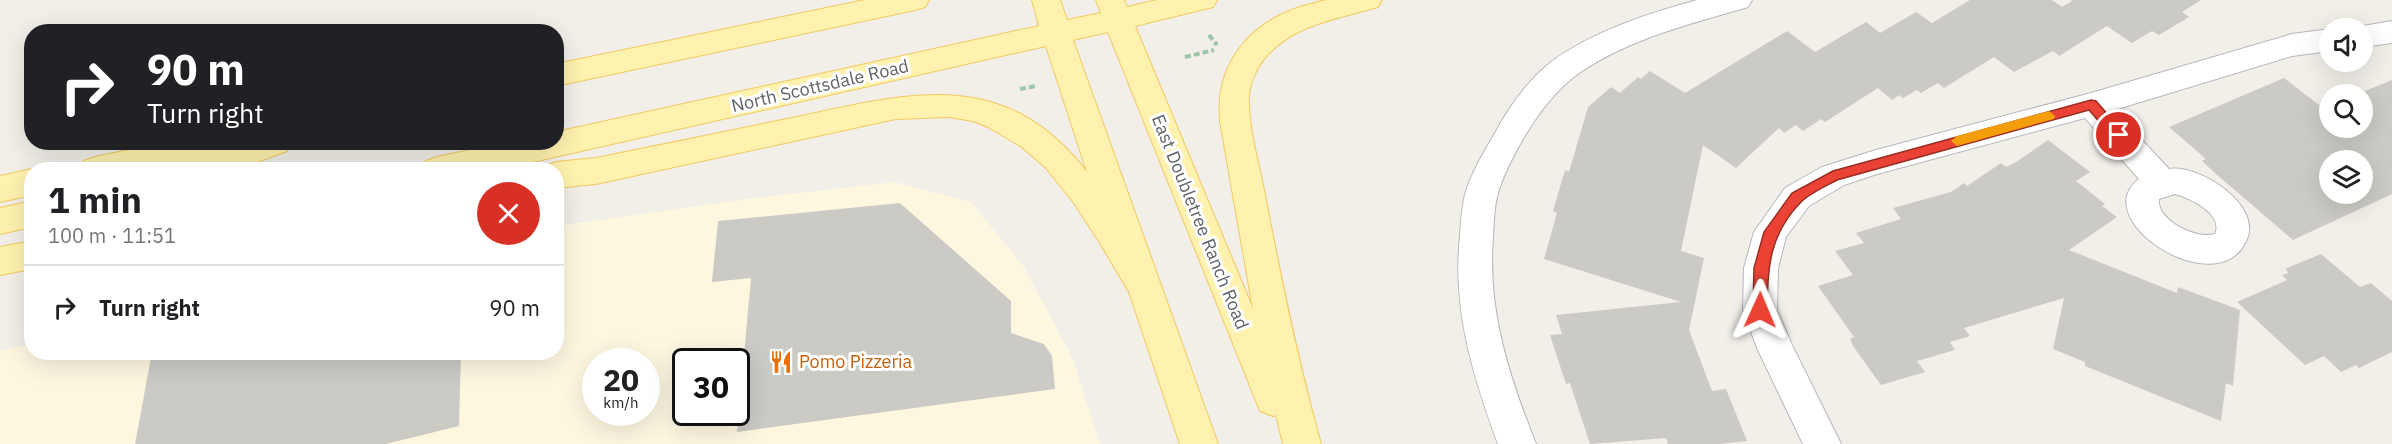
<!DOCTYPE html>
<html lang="en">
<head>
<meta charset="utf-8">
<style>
  :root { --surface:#fff; --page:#f2f2f2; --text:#202124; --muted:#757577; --line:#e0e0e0 }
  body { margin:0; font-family:"IBM Plex Sans",sans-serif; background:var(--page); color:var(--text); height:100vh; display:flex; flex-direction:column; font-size:22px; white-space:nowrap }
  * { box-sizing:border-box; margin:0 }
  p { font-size:20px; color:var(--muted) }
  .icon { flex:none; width:33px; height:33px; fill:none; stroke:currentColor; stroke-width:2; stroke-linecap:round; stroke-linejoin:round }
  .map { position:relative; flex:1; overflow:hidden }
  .details { position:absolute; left:24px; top:162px; width:540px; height:198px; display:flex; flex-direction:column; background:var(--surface); border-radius:24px; box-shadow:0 6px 24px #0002 }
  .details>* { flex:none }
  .top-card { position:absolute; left:24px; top:24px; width:540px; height:126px; border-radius:24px; box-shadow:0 6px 24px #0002; background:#202124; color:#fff; overflow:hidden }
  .buttons { position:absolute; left:2319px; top:18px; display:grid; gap:12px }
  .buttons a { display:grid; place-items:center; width:54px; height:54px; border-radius:50%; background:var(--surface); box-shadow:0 6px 24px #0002; font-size:30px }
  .speed { position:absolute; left:582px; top:348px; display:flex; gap:12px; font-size:30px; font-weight:700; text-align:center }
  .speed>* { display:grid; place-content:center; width:78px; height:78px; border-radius:50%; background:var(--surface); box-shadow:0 6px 24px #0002; line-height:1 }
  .speed small { font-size:15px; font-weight:400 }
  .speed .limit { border:3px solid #111; border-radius:9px; background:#fff; color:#111 }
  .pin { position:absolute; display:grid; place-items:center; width:51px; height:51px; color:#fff; margin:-26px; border:3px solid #fff; border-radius:50%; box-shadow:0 2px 6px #0007 }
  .me { position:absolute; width:66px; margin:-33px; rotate:1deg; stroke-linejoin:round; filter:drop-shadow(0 0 4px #0008) }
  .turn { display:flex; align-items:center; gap:21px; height:126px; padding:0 24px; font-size:27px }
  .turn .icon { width:78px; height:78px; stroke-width:2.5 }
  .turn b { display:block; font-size:42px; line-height:51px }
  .round { display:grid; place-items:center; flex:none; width:63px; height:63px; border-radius:32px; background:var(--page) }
  .headline { display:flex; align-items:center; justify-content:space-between; height:102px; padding:0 24px }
  h1 { font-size:36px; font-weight:700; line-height:45px }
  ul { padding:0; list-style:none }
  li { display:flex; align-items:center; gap:18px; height:84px; padding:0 24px; border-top:2px solid var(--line) }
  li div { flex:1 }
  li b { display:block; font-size:22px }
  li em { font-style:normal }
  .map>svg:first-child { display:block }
  .commercial { fill:#fef7e0; fill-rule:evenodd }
  .building { fill:#cccac5; fill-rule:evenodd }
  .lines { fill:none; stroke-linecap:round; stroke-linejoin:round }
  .minor-casing { stroke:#b5b8bc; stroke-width:2 }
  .major-casing { stroke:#f2c960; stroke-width:2 }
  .path { stroke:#9cc7a9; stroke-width:4; stroke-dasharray:6 3; stroke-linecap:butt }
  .minor { fill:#fff; fill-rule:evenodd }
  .major { fill:#fff2af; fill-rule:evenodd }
  .route { fill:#ea4335; stroke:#982c22; stroke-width:1.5 }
  .slow { fill:#f59e0b }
  .labels { text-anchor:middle; stroke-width:6; stroke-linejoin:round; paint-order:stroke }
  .street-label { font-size:18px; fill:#5f6368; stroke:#fff }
  .food-label { font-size:18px; fill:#c56008; stroke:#fff; text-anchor:start }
</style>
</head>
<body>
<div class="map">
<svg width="2392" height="444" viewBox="0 0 2392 444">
  <rect width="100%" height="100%" fill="#f1efe8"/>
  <path class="commercial" d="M895,182L971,202L1024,267L1072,357L1100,444H0V351L31,344L32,352H556L557,226L747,199ZM596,362H646V412H596ZM686,362H736V412H686Z"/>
  <g class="building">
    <polygon points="1970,0 2052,0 2062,7 2072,1 2070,0 2201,0 2182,12 2189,17 2159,35 2152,31 2132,43 2107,26 2059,56 2053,51 2014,72 1994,57 1944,88 1938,83 1921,93 1917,90 1903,98 1899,95 1892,100 1878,88 1825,122 1821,119 1803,131 1796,125 1784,133 1779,128 1736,168 1703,145 1681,251 1704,258 1689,330 1712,391 1726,389 1747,441 1719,444 1668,444 1666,438 1590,444 1570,383 1566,384 1550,335 1562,334 1556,315 1681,302 1544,259 1557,213 1553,211 1565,170 1569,172 1588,107 1611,87 1620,93 1638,77 1641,79 1650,71 1685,93 1787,31 1815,52 1866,22 1880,33 1916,12 1932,23"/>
    <path d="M2284,78L2324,109L2330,107V128H2362V94H2358L2392,80V194L2293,240L2216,174L2202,161L2206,159L2169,127ZM2330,160H2362V194H2330Z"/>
    <polygon points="2048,140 2090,172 2076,181 2105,204 2102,206 2117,217 2069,250 2177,293 2178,287 2240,310 2233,386 2226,383 2221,421 2085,366 2085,362 2053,349 2064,298 1964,328 1970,336 1950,342 1955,350 1917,361 1925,372 1881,385 1853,346 1850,339 1854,337 1818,286 1853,275 1835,251 1864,243 1856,233 1901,219 1893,208 1951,192 1964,183 1967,186 2001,163 2006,167 2016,162"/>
    <polygon points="900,203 1011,301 1011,333 1044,344 1052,356 1055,389 737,432 751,278 712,282 718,221"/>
    <polygon points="2321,254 2360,287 2371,283 2392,301 2392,352 2359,368 2356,365 2341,372 2324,356 2305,365 2237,302 2287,280 2282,275 2289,273 2285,269"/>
    <polygon points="152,352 461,352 459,426 386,444 135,444"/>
  </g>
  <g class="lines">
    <g class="minor-casing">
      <g id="minor">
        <path d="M1697,0H1752L1748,7C1690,24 1631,38 1579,73C1557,89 1540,111 1526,134C1516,151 1506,169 1500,187C1494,203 1494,220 1493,237C1487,310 1509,376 1536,444H1498C1473,376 1452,309 1460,236C1461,220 1462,205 1466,191C1473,170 1484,152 1495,133C1509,107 1527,81 1551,62C1593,31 1647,14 1697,0Z"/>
        <polygon points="2392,21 2392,43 2362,47 2362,28 2351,28"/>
        <path d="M2330,29V51L2292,56L2114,110L2169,169C2198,164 2262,204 2247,239C2220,306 2085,220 2139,179L2085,118L1877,174L1844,185L1809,206L1786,237L1778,268L1777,310L1792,345L1841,444H1803L1757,348L1743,310L1744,268L1754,232L1785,188L1822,167L1876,150L2091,93L2292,34ZM2175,194C2190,198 2224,214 2215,234C2196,240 2156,220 2159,199Z"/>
      </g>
    </g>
    <g class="major-casing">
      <g id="major">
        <polygon points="865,0 929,0 925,7 915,10 556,86 556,64"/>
        <path d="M1032,0H1060L1067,20L1101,13L1096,0H1124L1127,7L1157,0H1217L1213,7L1135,26L1253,309L1220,121C1215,65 1248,24 1300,7C1309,5 1318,1 1327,0C1345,0 1364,0 1382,0L1378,7C1338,19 1293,24 1264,59C1256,69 1250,83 1249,96C1248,129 1259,163 1265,195C1281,279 1298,362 1321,444H1283L1276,415L1273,416L1260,411L1108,32L1073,40L1218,444H1180L1129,292L1100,243L1074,203L1046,168L1022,147L988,127L973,121L949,117L896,119L596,184L556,188V170H543L545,166L556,162L596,158C660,145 724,132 787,119C903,95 1002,62 1087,172L1046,46L497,170H421L426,161L437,157L507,142H556V132L1039,26Z"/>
        <polygon points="167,142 291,142 287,151 236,170 192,170 194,162 157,170 79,170 84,161 95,157"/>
        <polygon points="32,169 32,195 0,202 0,176"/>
        <polygon points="32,201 32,227 0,234 0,208"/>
        <polygon points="32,241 32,269 0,275 0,247"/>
      </g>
    </g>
    <g class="path">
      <polyline points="1209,35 1217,45"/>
      <polyline points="1185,57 1214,50"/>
      <polyline points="1020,89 1036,86"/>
    </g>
    <use href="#minor" class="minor"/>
    <use href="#major" class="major"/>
  </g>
  <path class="route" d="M2091,100L2096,101L2123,132L2125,135L2123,139H2114L2089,110L1837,180C1826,186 1810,193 1801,202C1769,235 1768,266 1767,310L1765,314H1755L1753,310L1754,268L1764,232L1792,193L1833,171Z"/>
  <polygon class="slow" points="2049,111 2055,116 2054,119 1957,146 1951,141 1957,136"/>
  <defs>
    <g id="restaurant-bare" transform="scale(1.8)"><path d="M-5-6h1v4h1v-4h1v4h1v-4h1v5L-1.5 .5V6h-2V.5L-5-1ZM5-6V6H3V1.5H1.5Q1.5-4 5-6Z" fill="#e8710a" stroke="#fff" stroke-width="2.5" paint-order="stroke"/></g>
  </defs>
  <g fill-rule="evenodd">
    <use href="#restaurant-bare" x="781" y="362"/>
  </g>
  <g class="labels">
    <g class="street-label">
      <text transform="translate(820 86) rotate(-13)" y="6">North Scottsdale Road</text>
      <text transform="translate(1200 222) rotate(68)" y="6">East Doubletree Ranch Road</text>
    </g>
    <g class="food-label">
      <text x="799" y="368">Pomo Pizzeria</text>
    </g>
  </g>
</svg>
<div class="buttons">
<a><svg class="icon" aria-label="sound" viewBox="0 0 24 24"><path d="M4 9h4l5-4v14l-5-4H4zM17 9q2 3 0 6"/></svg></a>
<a><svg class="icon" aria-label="search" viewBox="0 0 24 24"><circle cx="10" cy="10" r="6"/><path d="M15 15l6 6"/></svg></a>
<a><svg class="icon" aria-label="layers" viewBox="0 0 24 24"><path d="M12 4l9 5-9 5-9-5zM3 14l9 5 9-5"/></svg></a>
</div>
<div class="speed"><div>20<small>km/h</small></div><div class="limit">30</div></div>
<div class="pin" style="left:2119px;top:135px;background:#d93025"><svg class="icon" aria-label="arrive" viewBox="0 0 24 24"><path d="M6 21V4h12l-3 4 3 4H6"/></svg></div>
<svg class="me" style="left:1760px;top:310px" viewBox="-20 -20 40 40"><path d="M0-17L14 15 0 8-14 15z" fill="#ea4335" stroke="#fff" stroke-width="4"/></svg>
<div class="top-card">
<div class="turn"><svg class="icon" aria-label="right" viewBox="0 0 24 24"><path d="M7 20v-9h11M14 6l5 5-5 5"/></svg><div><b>90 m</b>Turn right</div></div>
</div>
<section class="details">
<div class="headline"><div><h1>1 min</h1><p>100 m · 11:51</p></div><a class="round" style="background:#d93025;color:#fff"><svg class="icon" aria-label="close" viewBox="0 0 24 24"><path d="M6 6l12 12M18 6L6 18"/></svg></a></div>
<ul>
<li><svg class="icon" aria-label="right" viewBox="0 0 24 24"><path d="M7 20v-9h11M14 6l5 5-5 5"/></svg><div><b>Turn right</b></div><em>90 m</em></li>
</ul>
</section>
</div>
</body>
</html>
